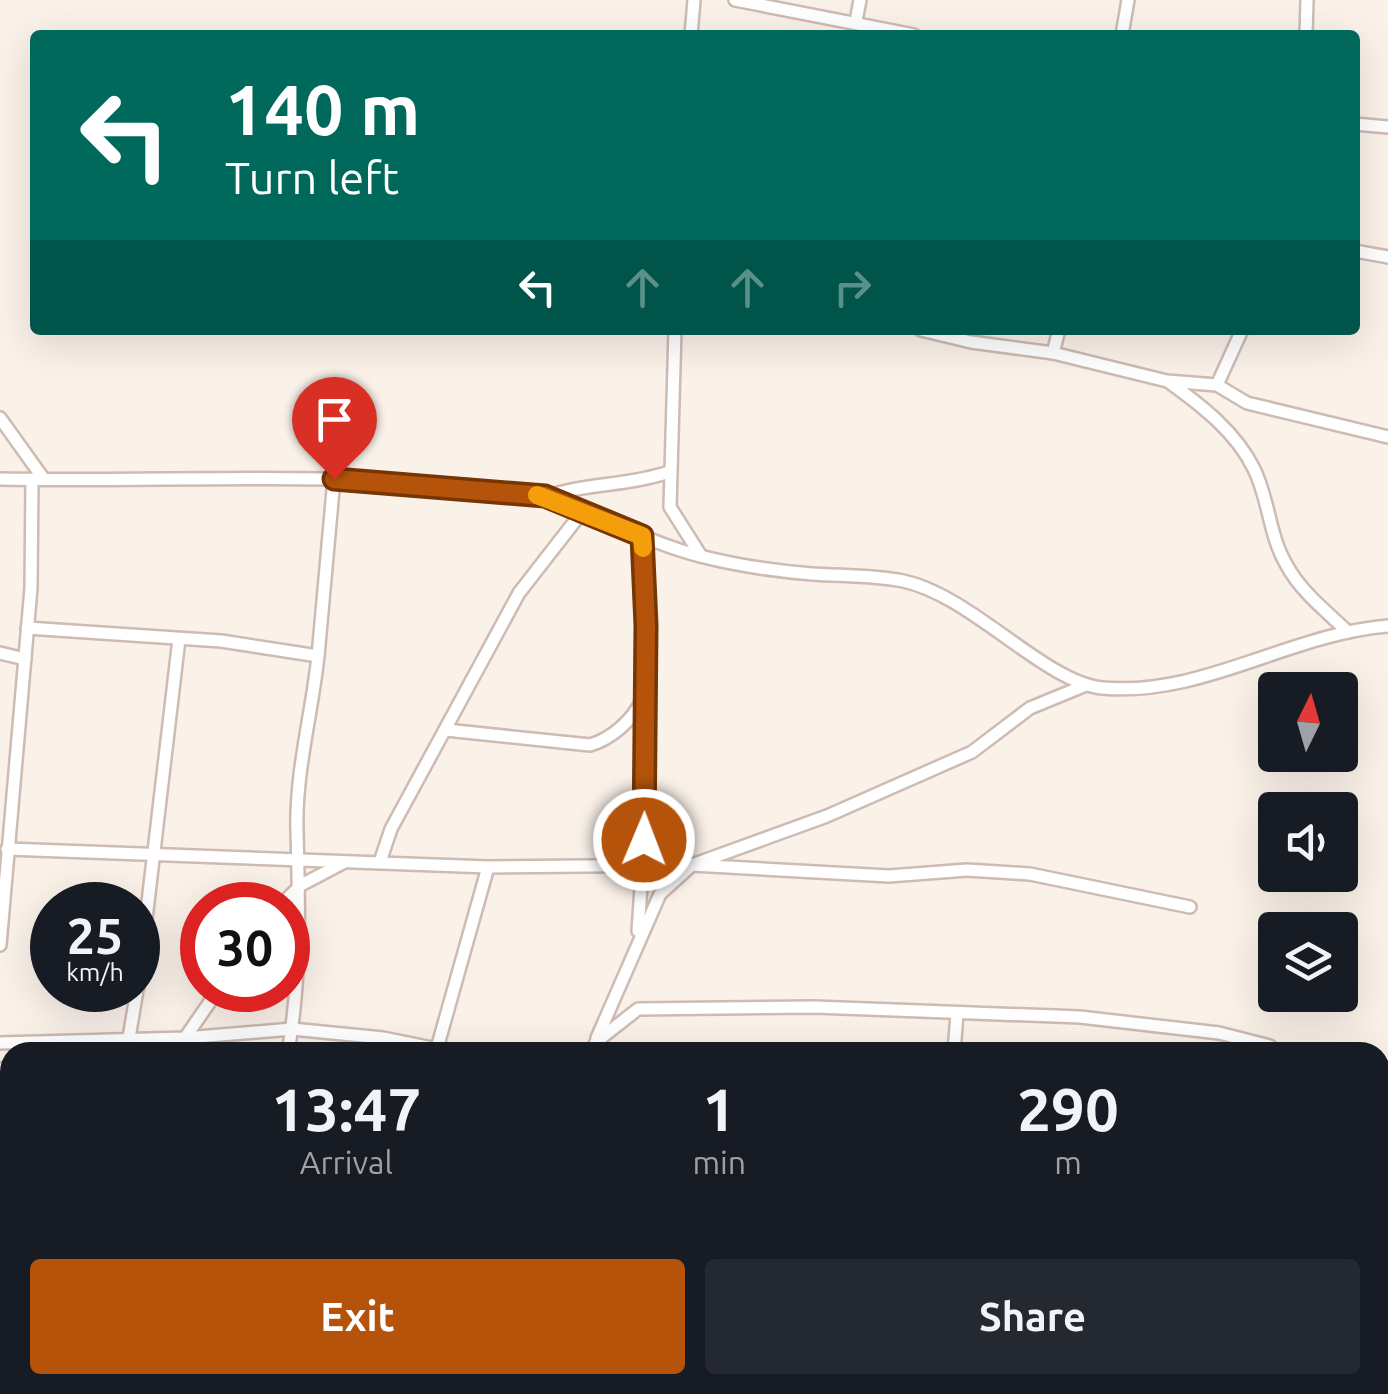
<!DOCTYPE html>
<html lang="en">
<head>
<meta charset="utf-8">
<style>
  :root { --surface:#171b24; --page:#242831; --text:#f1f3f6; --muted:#9ea1a6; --accent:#b45309 }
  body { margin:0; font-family:Ubuntu,sans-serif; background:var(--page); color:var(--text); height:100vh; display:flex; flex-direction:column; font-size:38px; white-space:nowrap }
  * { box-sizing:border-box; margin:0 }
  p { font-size:32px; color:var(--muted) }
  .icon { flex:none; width:55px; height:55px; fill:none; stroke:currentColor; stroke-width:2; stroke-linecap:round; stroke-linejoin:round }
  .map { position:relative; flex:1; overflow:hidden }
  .details { position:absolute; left:0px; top:1042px; width:1390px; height:352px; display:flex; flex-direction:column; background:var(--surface); border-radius:30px 30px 0 0; box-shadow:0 10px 40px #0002 }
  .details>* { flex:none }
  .top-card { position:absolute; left:30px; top:30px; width:1330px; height:305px; border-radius:10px; box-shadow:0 10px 40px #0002; background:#00695c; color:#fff; overflow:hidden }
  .needle { width:65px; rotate:5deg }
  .controls { position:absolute; left:1258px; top:672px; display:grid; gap:20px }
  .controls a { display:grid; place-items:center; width:100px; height:100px; border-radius:10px; background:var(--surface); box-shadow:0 10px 40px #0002; font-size:50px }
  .speed { position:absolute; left:30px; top:882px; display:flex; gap:20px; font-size:50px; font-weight:700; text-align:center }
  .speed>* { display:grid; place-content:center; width:130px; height:130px; border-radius:50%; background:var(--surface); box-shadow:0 10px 40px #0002; line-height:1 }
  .speed small { font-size:25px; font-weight:400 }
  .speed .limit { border:15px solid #d22; background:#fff; color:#111 }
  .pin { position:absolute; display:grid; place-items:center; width:85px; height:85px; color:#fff; margin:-102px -42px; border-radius:50% 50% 50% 0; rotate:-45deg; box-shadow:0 0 10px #0007 }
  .pin .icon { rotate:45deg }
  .me { position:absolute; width:110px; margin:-55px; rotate:1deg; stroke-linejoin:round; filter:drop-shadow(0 0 8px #0008) }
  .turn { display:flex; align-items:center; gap:35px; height:210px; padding:0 30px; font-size:45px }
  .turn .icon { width:130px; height:130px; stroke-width:2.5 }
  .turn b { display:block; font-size:70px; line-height:85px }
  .lanes { display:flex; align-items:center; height:95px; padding:0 30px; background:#0003; justify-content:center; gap:50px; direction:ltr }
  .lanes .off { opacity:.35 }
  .eta { display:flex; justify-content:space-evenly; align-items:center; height:170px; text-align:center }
  .eta b { font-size:60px; font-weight:700; line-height:70px }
  .cta { display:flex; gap:20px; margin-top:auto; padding:20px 30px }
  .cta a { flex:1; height:115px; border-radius:10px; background:var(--accent); color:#fff; font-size:40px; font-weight:700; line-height:115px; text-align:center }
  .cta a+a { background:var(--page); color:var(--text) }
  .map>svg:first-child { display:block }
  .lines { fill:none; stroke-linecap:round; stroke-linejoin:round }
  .minor-casing { stroke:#cebbb3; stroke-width:16 }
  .minor { stroke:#fff; stroke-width:11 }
  .route-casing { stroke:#753606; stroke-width:25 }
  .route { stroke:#b45309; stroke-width:18 }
  .slow { stroke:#f59e0b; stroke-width:18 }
</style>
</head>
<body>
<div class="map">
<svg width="1388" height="1394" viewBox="0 0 1388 1394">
  <rect width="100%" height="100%" fill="#faf1e9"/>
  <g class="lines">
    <g class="minor-casing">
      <g id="minor">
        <polyline points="735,0 914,35"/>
        <polyline points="856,21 860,0"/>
        <polyline points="691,35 694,0"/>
        <polyline points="1122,35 1128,0"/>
        <polyline points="1306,35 1307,0"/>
        <polyline points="1355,124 1388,127"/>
        <polyline points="1355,251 1388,257"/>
        <polyline points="675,330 670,507 701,556"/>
        <polyline points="921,330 971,342 1053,353 1167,381 1217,385 1247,403 1388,437"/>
        <polyline points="1053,353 1059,330"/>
        <path d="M1169,382C1202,406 1236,432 1254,469C1269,499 1269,535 1286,564C1300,591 1326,611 1348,632"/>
        <polyline points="1217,385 1242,330"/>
        <polyline points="0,418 43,478"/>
        <path d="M0,479C166,482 334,471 500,489C571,497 631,538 700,556C735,565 776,571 812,574C842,576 874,575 903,581C971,595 1044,682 1102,688C1202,697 1289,634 1388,626"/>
        <path d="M545,497C585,483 628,486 669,472"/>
        <path d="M27,628L221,641L318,656C312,713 295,774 297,831C299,906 301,978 288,1052"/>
        <polyline points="0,653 25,659"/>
        <polyline points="318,656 334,479"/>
        <path d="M446,730L590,745C611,739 632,721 642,700C655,674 644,570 642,536"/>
        <polyline points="7,849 488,867 692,865 889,876 967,870 1030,874 1190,907"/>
        <polyline points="380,862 391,829 519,593 582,512"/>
        <polyline points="281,905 301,885 343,863"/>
        <polyline points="638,931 646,813 643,700"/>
        <polyline points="0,945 31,588 32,479"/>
        <polyline points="138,987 179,639"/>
        <polyline points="129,1038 137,990"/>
        <polyline points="597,1038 660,894 692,865 827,816 972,752 1030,708 1086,685"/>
        <polyline points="0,1043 185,1038 292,1029 383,1038 437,1049"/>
        <polyline points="161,1052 185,1038 218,990"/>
        <polyline points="436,1052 488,867"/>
        <polyline points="592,1052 596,1042 638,1009 815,1007 1080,1017 1219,1033 1270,1046 1277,1052"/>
        <polyline points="954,1052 957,1014"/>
        <polyline points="0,1069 10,1070"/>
        <polyline points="1380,1079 1388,1073"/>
        <polyline points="0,1206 10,1207"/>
        <polyline points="1319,1385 1349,1394"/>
        <polyline points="218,1394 219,1385"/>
        <polyline points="571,1394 571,1385"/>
        <polyline points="1018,1394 1020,1385"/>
      </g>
    </g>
    <use href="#minor" class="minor"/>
  </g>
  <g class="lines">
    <g class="route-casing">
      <polyline id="route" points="334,479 545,496 642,536 646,625 644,840"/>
    </g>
    <use href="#route" class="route"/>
    <polyline class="slow" points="537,495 642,536 643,548"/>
  </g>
</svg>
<div class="controls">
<a><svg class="needle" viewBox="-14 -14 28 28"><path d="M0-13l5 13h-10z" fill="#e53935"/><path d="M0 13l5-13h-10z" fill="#9ea1a6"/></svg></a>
<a><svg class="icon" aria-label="sound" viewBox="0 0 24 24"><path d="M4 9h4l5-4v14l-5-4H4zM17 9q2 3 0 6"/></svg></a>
<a><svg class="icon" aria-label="layers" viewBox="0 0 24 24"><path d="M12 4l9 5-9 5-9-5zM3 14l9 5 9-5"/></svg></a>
</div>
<div class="speed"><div>25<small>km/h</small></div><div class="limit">30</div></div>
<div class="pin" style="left:334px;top:479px;background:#d93025"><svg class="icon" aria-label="arrive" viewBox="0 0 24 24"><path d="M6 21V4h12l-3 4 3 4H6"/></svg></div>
<svg class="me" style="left:644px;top:840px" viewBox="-20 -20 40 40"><circle r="17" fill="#b45309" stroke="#fff" stroke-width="3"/><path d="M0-11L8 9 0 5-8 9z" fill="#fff"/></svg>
<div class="top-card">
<div class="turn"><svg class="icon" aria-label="left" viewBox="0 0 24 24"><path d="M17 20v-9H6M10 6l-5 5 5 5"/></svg><div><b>140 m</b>Turn left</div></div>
<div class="lanes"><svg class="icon" aria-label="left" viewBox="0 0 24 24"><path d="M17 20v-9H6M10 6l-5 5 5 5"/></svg><svg class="icon off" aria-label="ahead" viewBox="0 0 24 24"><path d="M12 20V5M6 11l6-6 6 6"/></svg><svg class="icon off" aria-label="ahead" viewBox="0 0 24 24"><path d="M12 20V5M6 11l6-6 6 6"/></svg><svg class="icon off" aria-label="right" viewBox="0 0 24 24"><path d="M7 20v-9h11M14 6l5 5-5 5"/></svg></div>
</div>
<section class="details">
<div class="eta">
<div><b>13:47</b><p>Arrival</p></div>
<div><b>1</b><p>min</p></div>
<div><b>290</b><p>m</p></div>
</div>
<div class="cta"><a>Exit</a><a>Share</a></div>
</section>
</div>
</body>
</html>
